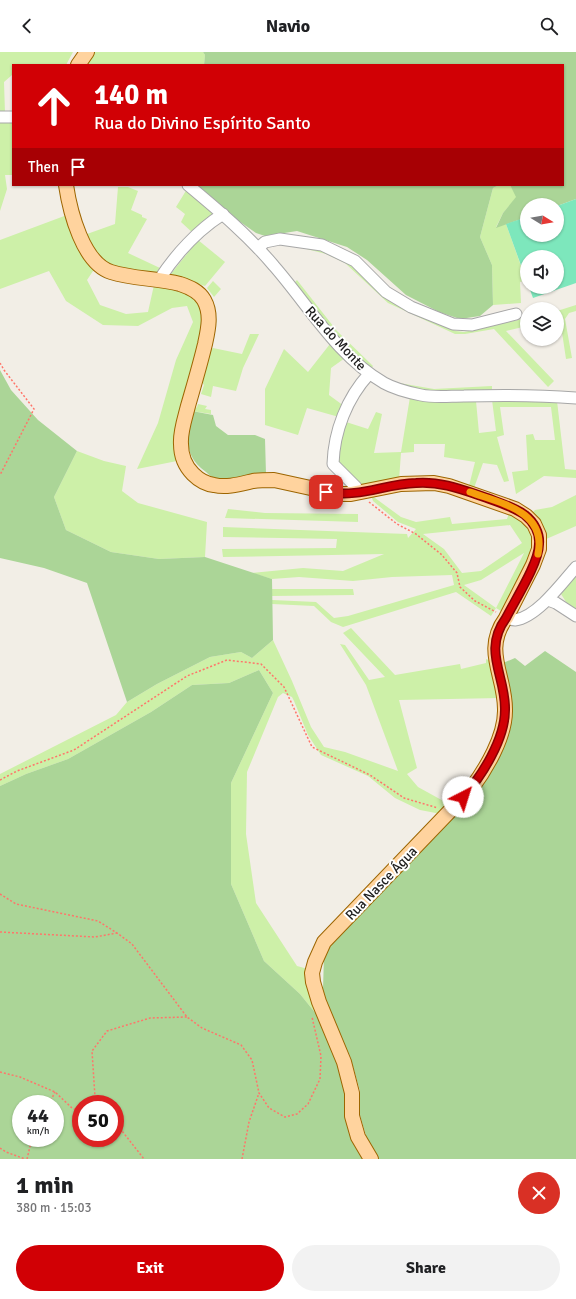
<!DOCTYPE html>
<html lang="en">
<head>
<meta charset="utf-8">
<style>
  :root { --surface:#fff; --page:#f2f2f2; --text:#202124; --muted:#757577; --accent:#d10005 }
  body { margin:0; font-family:Signika,sans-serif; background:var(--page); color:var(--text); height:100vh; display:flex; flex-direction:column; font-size:15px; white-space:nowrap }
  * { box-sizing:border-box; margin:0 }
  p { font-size:13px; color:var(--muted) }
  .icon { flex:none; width:22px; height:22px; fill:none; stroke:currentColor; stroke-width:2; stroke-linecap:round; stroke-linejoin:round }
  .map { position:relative; height:1107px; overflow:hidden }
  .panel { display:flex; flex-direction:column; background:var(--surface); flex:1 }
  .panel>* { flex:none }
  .banner { position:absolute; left:12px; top:12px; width:552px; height:122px; border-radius:0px; box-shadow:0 1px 3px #0004; background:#d10005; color:#fff; overflow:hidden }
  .needle { width:26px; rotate:101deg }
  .tools { position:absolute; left:520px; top:146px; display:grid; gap:8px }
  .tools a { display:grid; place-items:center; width:44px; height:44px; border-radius:50%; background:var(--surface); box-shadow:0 1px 3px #0004; font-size:20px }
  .speed { position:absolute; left:12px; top:1043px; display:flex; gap:8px; font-size:20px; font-weight:700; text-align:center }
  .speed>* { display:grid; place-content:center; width:52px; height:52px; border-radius:50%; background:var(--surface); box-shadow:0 1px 3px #0004; line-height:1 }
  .speed small { font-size:10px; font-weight:400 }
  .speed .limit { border:6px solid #d22; background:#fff; color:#111 }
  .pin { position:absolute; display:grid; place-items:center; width:34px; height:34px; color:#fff; margin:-17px; border-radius:8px; box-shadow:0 2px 6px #0006 }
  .me { position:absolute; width:44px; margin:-22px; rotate:40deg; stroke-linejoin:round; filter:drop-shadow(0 0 3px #0008) }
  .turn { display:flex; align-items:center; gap:14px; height:84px; padding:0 16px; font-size:18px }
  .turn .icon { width:52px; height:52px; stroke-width:2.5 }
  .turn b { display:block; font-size:28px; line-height:34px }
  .then { display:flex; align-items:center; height:38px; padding:0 16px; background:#0003; gap:8px; font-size:15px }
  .round { display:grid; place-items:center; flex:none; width:42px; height:42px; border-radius:21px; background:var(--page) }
  .summary { display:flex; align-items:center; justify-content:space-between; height:68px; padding:0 16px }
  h1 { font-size:24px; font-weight:800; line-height:30px }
  .cta { display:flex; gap:8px; margin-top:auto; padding:8px 16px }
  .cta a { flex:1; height:46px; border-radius:24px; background:var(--accent); color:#fff; font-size:16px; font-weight:800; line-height:46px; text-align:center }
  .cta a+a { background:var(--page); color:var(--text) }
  header { display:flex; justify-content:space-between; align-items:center; height:52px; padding:0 16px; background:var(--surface); font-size:18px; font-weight:800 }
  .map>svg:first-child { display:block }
  .grass { fill:#cdf0a8; fill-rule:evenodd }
  .forest { fill:#abd597; fill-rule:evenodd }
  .pitch { fill:#7de7bc }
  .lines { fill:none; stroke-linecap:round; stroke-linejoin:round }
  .minor-casing { stroke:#a7a7a7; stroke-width:13 }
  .major-casing { stroke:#9d6500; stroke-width:16 }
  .path { stroke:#ff756a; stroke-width:1.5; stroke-dasharray:2 2; stroke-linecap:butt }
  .minor { stroke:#fff; stroke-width:11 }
  .major { stroke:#ffd39e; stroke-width:14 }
  .route-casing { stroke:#880003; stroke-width:10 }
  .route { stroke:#d10005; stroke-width:7 }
  .slow { stroke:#f59e0b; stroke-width:7 }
  .labels { text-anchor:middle; stroke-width:4; stroke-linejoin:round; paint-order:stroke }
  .street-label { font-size:14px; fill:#202020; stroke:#fff }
</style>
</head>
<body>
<header><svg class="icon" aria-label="back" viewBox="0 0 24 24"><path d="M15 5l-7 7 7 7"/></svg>Navio<svg class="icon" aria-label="search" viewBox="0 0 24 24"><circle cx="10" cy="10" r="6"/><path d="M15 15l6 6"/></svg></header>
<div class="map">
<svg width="576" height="1107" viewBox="0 0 576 1107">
  <rect width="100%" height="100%" fill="#f2eee6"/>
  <g class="grass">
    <polygon points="0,0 73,0 66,13 13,13 13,24 12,23 4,30 5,61 0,61"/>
    <polygon points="94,0 203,0 205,3 204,13 87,13 87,9"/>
    <polygon points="13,70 13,123 5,123 7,137 0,159 0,71"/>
    <polygon points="499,133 510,133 517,145 503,161 496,175 506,172 526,228 520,230 521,251 493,253 492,213 480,185 493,136"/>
    <polygon points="118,135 128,135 138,139 131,158 142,163 142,165 147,167 128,201 160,216 156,223 107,214 93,201 87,182 115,172"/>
    <polygon points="187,137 214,162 194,182 181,170 185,162 176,155"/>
    <polygon points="67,163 95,216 87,228 100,253 126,262 148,260 154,233 183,237 199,249 205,264 177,409 137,417 158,371 176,308 193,270 187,254 172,256 138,274 103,273 66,249 49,219 0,237 0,188"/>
    <polygon points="198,188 225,210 205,234 170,223"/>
    <polygon points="299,195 326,199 347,208 414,260 456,279 464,280 527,266 527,274 506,279 554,329 548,335 494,277 465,282 455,282 388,251 345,211 326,202"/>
    <path d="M297,228L337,279L373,314L371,317C340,294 318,261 294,231Z"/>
    <polygon points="213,229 221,237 214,245 207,236"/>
    <polygon points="576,253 576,259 569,261 565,267 572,306 566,307 560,267 557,268 557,259"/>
    <polygon points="250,282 259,282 243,316 236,339 213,334 211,345 201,342 204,333 200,327 206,300 213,296 242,302"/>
    <polygon points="330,292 345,306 331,316 329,343 344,354 339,365 307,356 298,383 265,373 265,337 284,297 308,320"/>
    <polygon points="399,331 434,337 492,334 492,339 433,340 398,333"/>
    <path d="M410,345C432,353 454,350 476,349L479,381L496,379L492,348L557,349L565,417L576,418V426L544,424L516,442L512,420L528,418L526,383L533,382L535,388H555L551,355H500L504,383L497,385L509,429L504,430L497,413L483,411L474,436L469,434L475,410L444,405L445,392H414V400L401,401L399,428L363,436L337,411L336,403L346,370L368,377L376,360L382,362L374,401L401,400Z"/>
    <polygon points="198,352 207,354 205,357 211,358 211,362 192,359 197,355"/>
    <polygon points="77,399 104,409 126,414 122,439 138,451 207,470 205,505 159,507 111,500 66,478 54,445"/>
    <path d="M371,443L401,465L416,470L450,465L452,472L507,467L509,461C526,472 534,478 532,500L501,559L496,556L491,564L456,540L343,575L331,570L314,554L272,552V548L316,550L334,566L348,564L454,533L452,523L392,525L353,529L299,525L272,527L252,521L303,516L343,519L384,502L223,505L222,497L336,496L337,487L223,485V475L407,482L408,486L416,477L398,470L373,449ZM510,473L522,491L481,519L462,521L444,497L423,482ZM524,501L496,556L464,533L481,528Z"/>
    <polygon points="576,443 576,474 544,488 532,461 535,458 552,455"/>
    <polygon points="228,457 265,461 358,462 358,470 225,466"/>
    <polygon points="576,522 576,559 568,553 561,542"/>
    <polygon points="272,537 353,537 354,543 272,544"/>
    <polygon points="351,576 395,623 460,612 461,617 486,611 486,607 491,609 500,646 399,648 417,716 407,722 418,735 447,751 447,757 441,762 420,758 395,746 368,724 321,703 308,683 294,649 292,645 283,641 278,645 247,720 246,782 256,851 297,914 308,917 321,968 300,942 264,909 231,832 231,731 273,641 259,618 229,631 192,633 151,660 68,707 26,722 0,734 0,722 116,663 127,650 157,632 210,605 241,600 252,606 273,588 292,629 311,675 324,695 345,700 398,719 366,633 340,592 345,593 369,628 385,625 343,581"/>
  </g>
  <g class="forest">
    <polygon points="203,0 576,0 576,147 557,154 527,153 527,165 496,176 503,161 516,145 510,133 563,133 563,13 204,13 205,3"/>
    <polygon points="197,133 499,133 493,136 480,185 492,213 493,253 480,264 460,267 439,260 406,243 367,208 347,195 297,179 265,184 256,181 236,167"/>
    <polygon points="0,318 11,338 38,368 77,399 54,445 66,478 111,500 159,507 205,505 272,527 273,588 252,606 241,600 210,605 157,632 127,650 87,531 44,516 0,506"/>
    <path d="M192,359L213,363L216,374L228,383H255L265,387L266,422C250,425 232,430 216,427C213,426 209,423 206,420C183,405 186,382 192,359Z"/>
    <polygon points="545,599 576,620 576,1107 379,1107 367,1087 359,1060 360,1039 350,1004 330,967 323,937 324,904 336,884 493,713 503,611 515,606 525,614"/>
    <path d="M259,618L273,641L231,731V832L264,909L300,942L321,968L338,1010L364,1107H0V734L26,722L68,707L151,660L192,633L229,631ZM21,1052H55V1086H21ZM81,1052H115V1086H81Z"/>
  </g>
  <polygon class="pitch" points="576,147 576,231 533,246 529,235 557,235 557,205 527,205 527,230 506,172 527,165 527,183 557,183 557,154"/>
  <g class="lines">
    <g class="minor-casing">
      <g id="minor">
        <polyline points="0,65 13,65"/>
        <path d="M188,133C218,158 249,184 274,214C309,254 337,304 384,331C393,336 411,341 421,343C435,346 450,344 464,344C500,343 540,343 576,346"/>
        <polyline points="258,196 265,190 280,187 322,193 355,209 386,240 411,255 453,272 472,273 516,262"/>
        <path d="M159,228C175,203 198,178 223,162"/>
        <path d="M358,441L356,435L333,412C334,379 347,346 369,322"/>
        <polyline points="548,548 556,551 576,564"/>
        <path d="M506,566C509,567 512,568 515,568C537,565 562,531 576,515"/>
      </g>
    </g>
    <g class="major-casing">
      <g id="major">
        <polyline points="78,13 87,0"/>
        <path d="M66,133C70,160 83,211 111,220C133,227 157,226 180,232C189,235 199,239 204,248C212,262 208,278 205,292C200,313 194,333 188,354C185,366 180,380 181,392C181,404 185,414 193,422C199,428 206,432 214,433C227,436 240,432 253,429C260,428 267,428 274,428L338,442H351L401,432L434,431L449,434L515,457L526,464L534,472L539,483V497L533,513L506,566C482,599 506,624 505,659C505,685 486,717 471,737L324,890L315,910L312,921L313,930L319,950L344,1010L352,1041V1064L358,1085L371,1107"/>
      </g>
    </g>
    <g class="path">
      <polyline points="0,311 4,318 34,357 0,423"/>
      <polyline points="369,450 397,472 416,482 442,503 457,521 460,535 475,549 496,560"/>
      <polyline points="0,728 17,719 74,698 187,624 227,608 261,612 284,635 312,695 370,723 404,746 438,756"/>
      <polyline points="0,842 16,852 98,869 117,881 132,892 187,965 202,976 241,993 252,1008 259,1041 269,1056 285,1065 297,1062 308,1052 320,1027 321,1004 312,965"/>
      <polyline points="0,880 95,885 117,881"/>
      <polyline points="0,1020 20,1025 55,1040 72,1056 81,1060"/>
      <polyline points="49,1052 55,1040"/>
      <polyline points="101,1052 95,1045 92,999 107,979 150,966 187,965"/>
      <polyline points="115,1070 144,1107"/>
      <polyline points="0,1096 6,1100 25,1107"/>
      <polyline points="27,1107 32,1086"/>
      <polyline points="242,1107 249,1070 259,1041"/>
    </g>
    <use href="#minor" class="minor"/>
    <use href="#major" class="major"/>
  </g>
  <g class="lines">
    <g class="route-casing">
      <path id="route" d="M326,440C360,446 384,432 416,431C441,429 463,438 487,446C500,451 514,455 525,463C534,470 540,481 539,492C539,511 515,548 506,566C482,599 506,624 505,658C505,687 482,724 463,745"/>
    </g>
    <use href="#route" class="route"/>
    <path class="slow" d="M470,440C500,451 547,459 538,502"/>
  </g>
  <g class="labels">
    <g class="street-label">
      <text transform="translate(336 286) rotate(47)" y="5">Rua do Monte</text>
      <text transform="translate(381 831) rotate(-46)" y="5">Rua Nasce Água</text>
    </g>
  </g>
</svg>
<div class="tools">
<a><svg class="needle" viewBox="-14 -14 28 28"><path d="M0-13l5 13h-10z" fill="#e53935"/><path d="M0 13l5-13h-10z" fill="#757577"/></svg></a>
<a><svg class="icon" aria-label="sound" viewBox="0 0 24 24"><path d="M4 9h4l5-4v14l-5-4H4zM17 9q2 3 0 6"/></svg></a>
<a><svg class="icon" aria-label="layers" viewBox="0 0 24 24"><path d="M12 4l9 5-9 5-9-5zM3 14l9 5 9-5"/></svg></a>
</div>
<div class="speed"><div>44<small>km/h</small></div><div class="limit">50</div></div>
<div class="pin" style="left:326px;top:440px;background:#d93025"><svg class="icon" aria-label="arrive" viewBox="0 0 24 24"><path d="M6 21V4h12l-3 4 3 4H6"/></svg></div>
<svg class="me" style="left:463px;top:745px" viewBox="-20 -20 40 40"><circle r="19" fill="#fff"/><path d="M0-13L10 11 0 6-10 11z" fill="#d10005"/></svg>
<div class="banner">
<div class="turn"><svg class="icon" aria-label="ahead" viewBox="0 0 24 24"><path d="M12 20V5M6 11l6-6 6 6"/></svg><div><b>140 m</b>Rua do Divino Espírito Santo</div></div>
<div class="then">Then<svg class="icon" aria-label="arrive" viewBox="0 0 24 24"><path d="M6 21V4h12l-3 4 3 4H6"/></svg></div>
</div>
</div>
<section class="panel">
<div class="summary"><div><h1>1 min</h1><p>380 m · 15:03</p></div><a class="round" style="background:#d93025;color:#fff"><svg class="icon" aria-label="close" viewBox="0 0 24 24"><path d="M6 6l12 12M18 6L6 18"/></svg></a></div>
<div class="cta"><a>Exit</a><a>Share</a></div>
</section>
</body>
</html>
